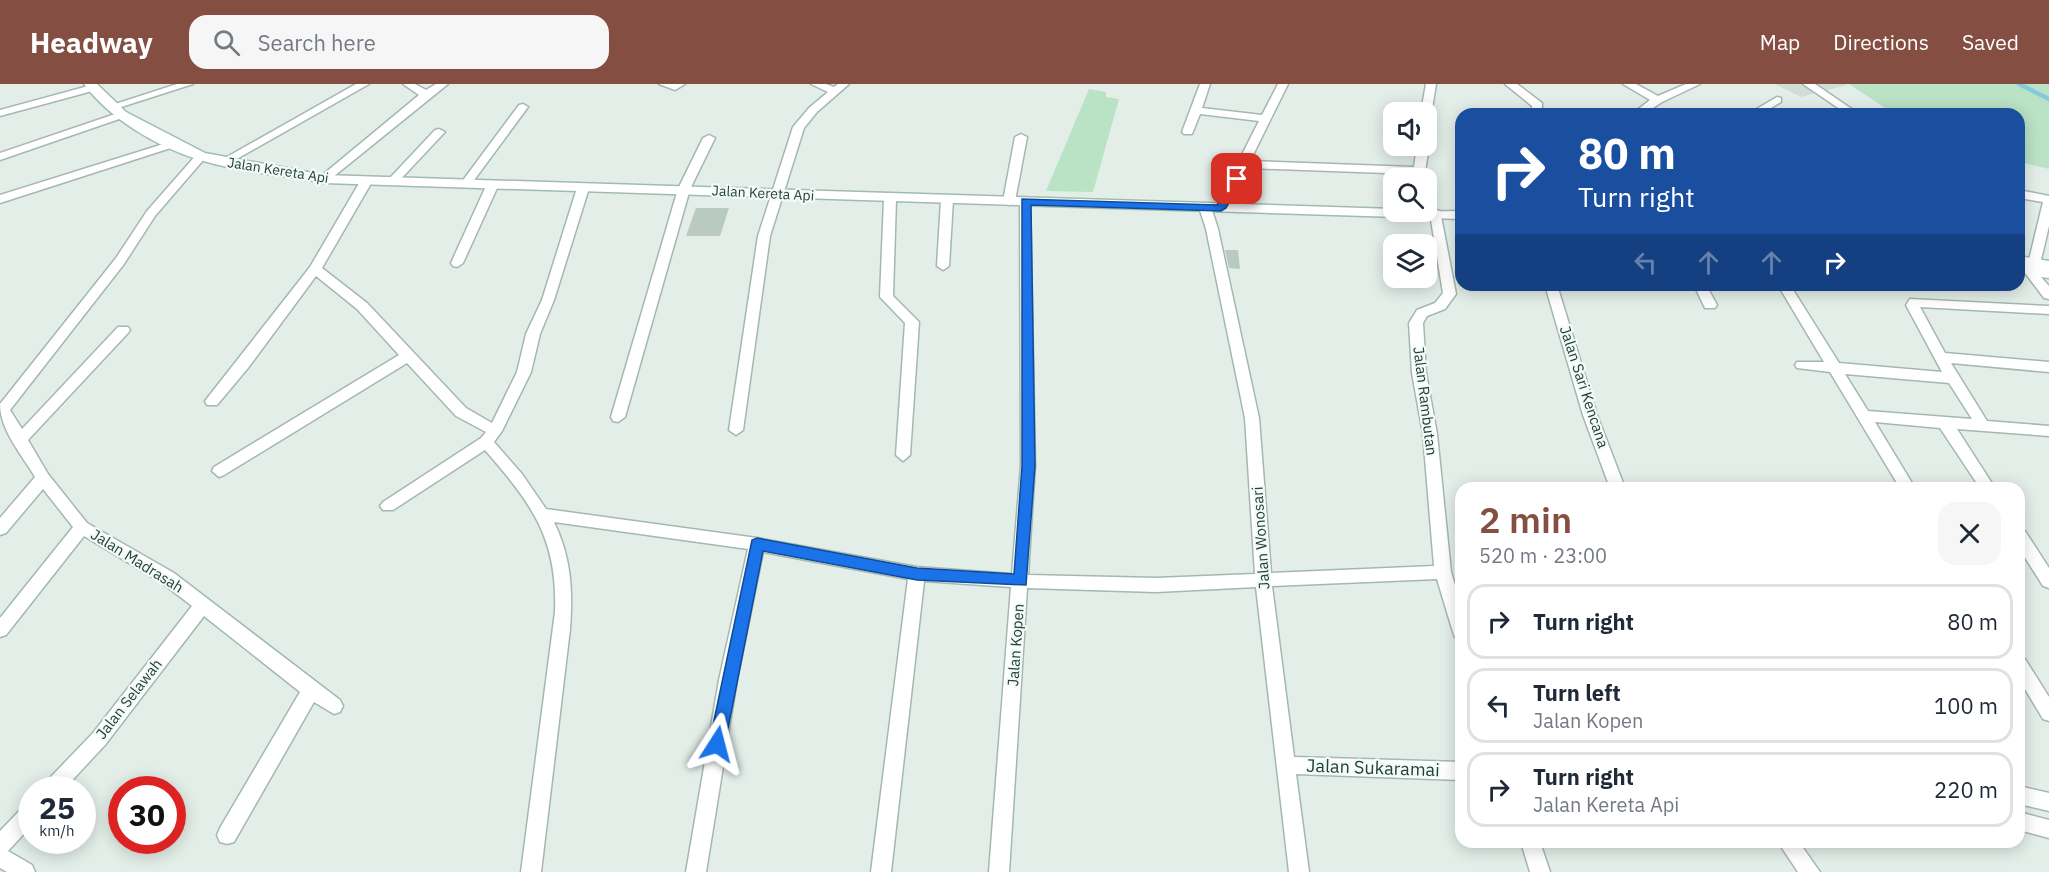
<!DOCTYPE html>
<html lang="en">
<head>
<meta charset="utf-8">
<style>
  :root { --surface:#fff; --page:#f6f6f7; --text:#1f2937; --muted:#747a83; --line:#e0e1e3; --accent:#844f42 }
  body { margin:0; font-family:"IBM Plex Sans",sans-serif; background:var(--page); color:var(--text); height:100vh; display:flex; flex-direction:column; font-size:22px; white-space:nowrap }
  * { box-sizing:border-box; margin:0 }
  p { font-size:20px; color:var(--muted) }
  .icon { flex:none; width:33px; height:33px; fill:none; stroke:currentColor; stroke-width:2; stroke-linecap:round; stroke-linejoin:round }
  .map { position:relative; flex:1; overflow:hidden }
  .side { position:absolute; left:1455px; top:398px; width:570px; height:366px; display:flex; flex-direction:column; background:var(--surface); border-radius:18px; box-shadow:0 3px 15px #0003 }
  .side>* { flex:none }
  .banner { position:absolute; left:1455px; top:24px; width:570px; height:183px; border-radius:18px; box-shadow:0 3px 15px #0003; background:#1a4fa0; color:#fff; overflow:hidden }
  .fabs { position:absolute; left:1383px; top:18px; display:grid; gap:12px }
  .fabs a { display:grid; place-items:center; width:54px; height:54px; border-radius:12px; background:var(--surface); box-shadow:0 3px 15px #0003; font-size:30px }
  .speed { position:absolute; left:18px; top:692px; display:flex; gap:12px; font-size:30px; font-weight:700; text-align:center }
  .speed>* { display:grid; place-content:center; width:78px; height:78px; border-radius:50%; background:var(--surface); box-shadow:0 3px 15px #0003; line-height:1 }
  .speed small { font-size:15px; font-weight:400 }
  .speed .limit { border:9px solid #d22; background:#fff; color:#111 }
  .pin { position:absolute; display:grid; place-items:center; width:51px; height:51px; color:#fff; margin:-26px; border-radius:12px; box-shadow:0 3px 9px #0006 }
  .me { position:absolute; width:66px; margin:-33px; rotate:9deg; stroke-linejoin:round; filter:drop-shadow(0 0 4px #0008) }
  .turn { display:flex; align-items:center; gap:21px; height:126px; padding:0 24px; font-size:27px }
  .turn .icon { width:78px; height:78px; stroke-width:2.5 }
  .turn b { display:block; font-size:42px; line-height:51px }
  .lanes { display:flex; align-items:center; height:57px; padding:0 24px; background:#0003; justify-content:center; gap:30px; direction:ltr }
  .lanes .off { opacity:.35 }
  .round { display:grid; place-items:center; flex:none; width:63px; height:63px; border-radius:18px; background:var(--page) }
  .head { display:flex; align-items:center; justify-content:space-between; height:102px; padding:0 24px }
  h1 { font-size:36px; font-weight:600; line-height:45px; color:var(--accent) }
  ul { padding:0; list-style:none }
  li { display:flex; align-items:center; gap:18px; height:75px; margin:0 12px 9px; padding:0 12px; border:3px solid var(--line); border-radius:18px }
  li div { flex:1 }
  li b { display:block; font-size:22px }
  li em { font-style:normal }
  header { display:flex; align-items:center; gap:36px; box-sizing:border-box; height:84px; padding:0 30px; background:var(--accent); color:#fff }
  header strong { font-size:28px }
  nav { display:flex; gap:33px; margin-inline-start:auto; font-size:21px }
  .search { width:420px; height:54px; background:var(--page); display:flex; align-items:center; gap:15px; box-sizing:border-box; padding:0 21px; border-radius:18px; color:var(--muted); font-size:22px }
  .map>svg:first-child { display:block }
  .built { fill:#d1ded8 }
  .green { fill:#bae2c5 }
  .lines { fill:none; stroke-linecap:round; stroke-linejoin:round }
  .stream { stroke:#86cbd9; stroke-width:4.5 }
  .building { fill:#b8cac2 }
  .street-casing { stroke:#a5b7b1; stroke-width:3 }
  .secondary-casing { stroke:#a0bbb2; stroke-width:3 }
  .street { fill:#fff; fill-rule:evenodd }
  .secondary { fill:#fff; fill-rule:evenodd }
  .route { fill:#1a73e8; stroke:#114b97; stroke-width:1.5 }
  .labels { text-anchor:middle; stroke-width:4.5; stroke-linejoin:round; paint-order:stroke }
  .far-street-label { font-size:14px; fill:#204239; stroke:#f4faf7 }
  .street-label { font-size:15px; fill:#204239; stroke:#f4faf7 }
  .near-street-label { font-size:18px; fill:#204239; stroke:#f4faf7 }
</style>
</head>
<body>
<header>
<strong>Headway</strong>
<div class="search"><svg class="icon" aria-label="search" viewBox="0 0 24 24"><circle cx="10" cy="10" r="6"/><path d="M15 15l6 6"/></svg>Search here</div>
<nav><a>Map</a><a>Directions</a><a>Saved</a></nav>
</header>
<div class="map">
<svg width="2049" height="788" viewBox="0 0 2049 788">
  <rect width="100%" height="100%" fill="#e3eee9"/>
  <polygon class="built" points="1775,0 1845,0 1847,1 1801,13"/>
  <g class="green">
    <polygon points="1849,0 2049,0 2049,85 2019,78 2019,30 1894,30"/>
    <polygon points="1089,5 1106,8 1106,13 1119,15 1093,108 1046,107"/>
  </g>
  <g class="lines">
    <polyline class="stream" points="2019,0 2049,15"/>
  </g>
  <g class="building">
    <polygon points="696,124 729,124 720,152 686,152"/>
    <polygon points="1225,166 1238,166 1240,185 1229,184"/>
  </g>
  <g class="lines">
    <g class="street-casing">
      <g id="street">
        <polygon points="177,0 193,0 115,25 106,23"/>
        <polygon points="356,0 369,0 228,80 220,80 218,78"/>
        <polygon points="403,0 415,0 426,6 436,0 448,0 328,97 320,97 320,93 419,11"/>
        <polygon points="659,0 685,0 675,6"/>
        <polygon points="811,0 826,0 834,3 838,0 849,0 817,28 804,44 770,152 743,346 736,351 729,346 758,152 793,43 809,24 828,8"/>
        <polygon points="1200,0 1210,0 1202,24 1262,31 1278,0 1288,0 1250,77 1414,83 1417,62 1426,62 1426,59 1429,62 1424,94 1413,94 1413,90 1247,84 1225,127 1217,127 1215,124 1259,37 1200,30 1192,50 1184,50 1182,48"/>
        <polygon points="1426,0 1436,0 1431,31 1426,34 1426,28 1421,28"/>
        <polygon points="1505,0 1517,0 1542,19 1542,30 1532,30 1532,22"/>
        <polygon points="1623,0 1636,0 1658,12 1686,0 1700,0 1662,18 1644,30 1632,30 1650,16"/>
        <polygon points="1803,0 1815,0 1859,30 1847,30"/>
        <polygon points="92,1 97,4 96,6 0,32 0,26"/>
        <polygon points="1777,13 1781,14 1781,18 1761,30 1748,30"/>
        <polygon points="523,20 528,23 469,103 461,103 461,99 519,21"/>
        <polygon points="121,28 126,31 125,33 0,76 0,69"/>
        <polygon points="439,45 445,48 443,50 397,99 389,99 389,95 435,46"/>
        <polygon points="1021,50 1027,53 1015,117 1009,121 1003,117 1015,53"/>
        <polygon points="709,51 715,54 690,105 625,333 618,338 613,337 611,333 678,105 703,54"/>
        <polygon points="173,57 179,60 177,62 0,119 0,111"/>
        <path d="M201,69L205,70V74L155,132L124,180L10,326L22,345L118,243H128L130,246L128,249L28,356L48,390L87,439L174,489L340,616L343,622L340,628L334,630L314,618L234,758L227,760L220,758L217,751L220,744L300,608L204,532L105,661L64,705H43L45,699L93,649L192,522L162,499L84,452L6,551L0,553V534L73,443L43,405L6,449L0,451V434L35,393C22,371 0,346 0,320L116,174L147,127L197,70Z"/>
        <path d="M367,93L373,96L322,184L367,219L466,324L492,339L517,288L526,250L542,216L577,104L583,100L589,104L554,216L540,250L531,288L502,347L494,358L522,390L546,425L757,454L917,483L1012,490L1021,382L1020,117L1022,114H1030L1035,382L1028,491L1156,494L1255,490L1245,334L1206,145L1199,123L1205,119L1211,123L1218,145L1259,334L1271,489L1434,482L1423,350L1412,289L1409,239L1417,226L1435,219L1443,209L1430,130L1436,126L1440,127L1456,210L1445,225L1427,232L1423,239L1426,289L1437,350L1451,488L1461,521V555L1455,553L1453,548L1437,495L1272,502L1294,673L1461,678V696L1296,690L1309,788H1289L1256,503L1156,508L1027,504L1009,788H989L1011,503L924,497L891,788H871L908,495L763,468L737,596L706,788H686L719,596L748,465L554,438C571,473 573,506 570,545L541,788H521L555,528C558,454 531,419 485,366L393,426H383L380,422L383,418L481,354L486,348L456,332L407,279L224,391L219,393L212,387L214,383L399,271L357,225L316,192L248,284L217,321H207L205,317L310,183L361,96Z"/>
        <polygon points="492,98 498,102 463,179 457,183 453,182 451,179 486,102"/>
        <polygon points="2019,106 2049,112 2049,142 2040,180 2035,184 2049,186 2049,194 2041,193 2049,202 2049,215 2044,214 2026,190 2019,189 2019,181 2029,183 2028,180 2043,118 2019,114"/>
        <polygon points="890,111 896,115 893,212 919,238 910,371 903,377 896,371 905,239 880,213 884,115"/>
        <polygon points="947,112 953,116 949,182 943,186 937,182 941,116"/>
        <polygon points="1545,201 1557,201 1597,331 1625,404 1610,404 1583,331"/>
        <polygon points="1694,201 1706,201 1717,221 1715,224 1705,224"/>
        <path d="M1778,201H1790L1839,279L1942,288L1906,221L1910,215L2049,222V230L1920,223L1945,269L2049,278V288L1951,279L1987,337L2049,342V352L1957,345L1995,404H1980L1940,344L1875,338L1915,404H1900L1830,288L1797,284L1795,281L1797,278H1824ZM1845,290L1949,299L1972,335L1868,327Z"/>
        <polygon points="2019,445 2025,447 2049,484 2049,504 2043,502 2019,464"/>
        <polygon points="2019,573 2025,575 2049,613 2049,637 2043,635 2019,595"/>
        <polygon points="2019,702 2049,709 2049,727 2019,720"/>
        <polygon points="32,718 32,741 8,767 32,781 35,788 7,788 0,784 0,747 25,721"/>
        <polygon points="2019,728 2049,736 2049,754 2019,746"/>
        <polygon points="1521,758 1540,758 1550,788 1530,788"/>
        <polygon points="1778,758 1799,758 1820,788 1798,788"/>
      </g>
    </g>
    <g class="secondary-casing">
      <g id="secondary">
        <path d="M84,0H97L126,28L205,69L324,91L1394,125V128L1461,127V135L324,99C283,91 238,88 197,75C156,62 110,35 84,0Z"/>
        <polygon points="2019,172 2049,177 2049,187 2019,182"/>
      </g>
    </g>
    <use href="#street" class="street"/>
    <use href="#secondary" class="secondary"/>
  </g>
  <polygon class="route" points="1237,92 1242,95 1226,124 1221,127 1031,121 1035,382 1026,501 917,496 763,467 725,660 723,665 717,668 711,665 709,660 752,456 757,454 917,484 1014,490 1022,382 1022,115 1217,121 1232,95"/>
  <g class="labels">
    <g class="far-street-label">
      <text transform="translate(278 86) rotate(9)" y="5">Jalan Kereta Api</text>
      <text transform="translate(763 109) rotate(3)" y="5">Jalan Kereta Api</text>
    </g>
    <g class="street-label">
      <text transform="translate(1584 303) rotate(72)" y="5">Jalan Sari Kencana</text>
      <text transform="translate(1425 317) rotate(83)" y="5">Jalan Rambutan</text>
      <text transform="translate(1261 454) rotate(-94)" y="5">Jalan Wonosari</text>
      <text transform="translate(137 477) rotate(32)" y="5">Jalan Madrasah</text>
      <text transform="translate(1016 561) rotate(-86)" y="5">Jalan Kopen</text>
      <text transform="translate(129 615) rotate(-52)" y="5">Jalan Selawah</text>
    </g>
    <g class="near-street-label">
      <text transform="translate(1373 684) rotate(2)" y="6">Jalan Sukaramai</text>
    </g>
  </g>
</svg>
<div class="fabs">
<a><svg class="icon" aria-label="sound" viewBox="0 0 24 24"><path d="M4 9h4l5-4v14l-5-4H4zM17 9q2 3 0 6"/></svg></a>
<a><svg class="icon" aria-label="search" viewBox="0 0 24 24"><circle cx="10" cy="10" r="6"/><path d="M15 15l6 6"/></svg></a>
<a><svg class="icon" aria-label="layers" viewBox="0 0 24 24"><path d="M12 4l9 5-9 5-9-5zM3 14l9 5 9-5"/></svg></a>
</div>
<div class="speed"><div>25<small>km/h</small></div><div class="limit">30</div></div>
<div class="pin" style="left:1237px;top:95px;background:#d93025"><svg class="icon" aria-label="arrive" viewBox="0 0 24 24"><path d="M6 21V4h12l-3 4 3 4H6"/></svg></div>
<svg class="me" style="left:717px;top:660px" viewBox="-20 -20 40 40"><path d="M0-17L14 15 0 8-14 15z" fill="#1a73e8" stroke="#fff" stroke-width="4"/></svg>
<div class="banner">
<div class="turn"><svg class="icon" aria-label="right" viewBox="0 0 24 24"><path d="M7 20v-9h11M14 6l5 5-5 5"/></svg><div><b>80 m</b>Turn right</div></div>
<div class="lanes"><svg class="icon off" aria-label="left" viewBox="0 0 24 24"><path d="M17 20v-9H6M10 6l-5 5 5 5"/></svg><svg class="icon off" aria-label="ahead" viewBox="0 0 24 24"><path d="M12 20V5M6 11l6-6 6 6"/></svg><svg class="icon off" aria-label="ahead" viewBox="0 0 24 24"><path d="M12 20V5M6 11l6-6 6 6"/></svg><svg class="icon" aria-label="right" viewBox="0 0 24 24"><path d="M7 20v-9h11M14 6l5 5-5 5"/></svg></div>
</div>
<section class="side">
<div class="head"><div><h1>2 min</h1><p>520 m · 23:00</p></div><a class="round"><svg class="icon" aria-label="close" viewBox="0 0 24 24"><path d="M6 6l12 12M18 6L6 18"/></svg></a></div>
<ul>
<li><svg class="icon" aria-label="right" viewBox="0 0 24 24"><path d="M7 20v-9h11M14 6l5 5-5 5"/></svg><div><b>Turn right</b></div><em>80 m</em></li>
<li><svg class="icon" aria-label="left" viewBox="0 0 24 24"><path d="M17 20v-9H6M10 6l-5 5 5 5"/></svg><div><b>Turn left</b><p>Jalan Kopen</p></div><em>100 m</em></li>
<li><svg class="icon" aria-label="right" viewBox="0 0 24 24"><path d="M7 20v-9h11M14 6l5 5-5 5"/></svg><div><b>Turn right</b><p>Jalan Kereta Api</p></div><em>220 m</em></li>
</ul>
</section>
</div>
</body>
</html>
